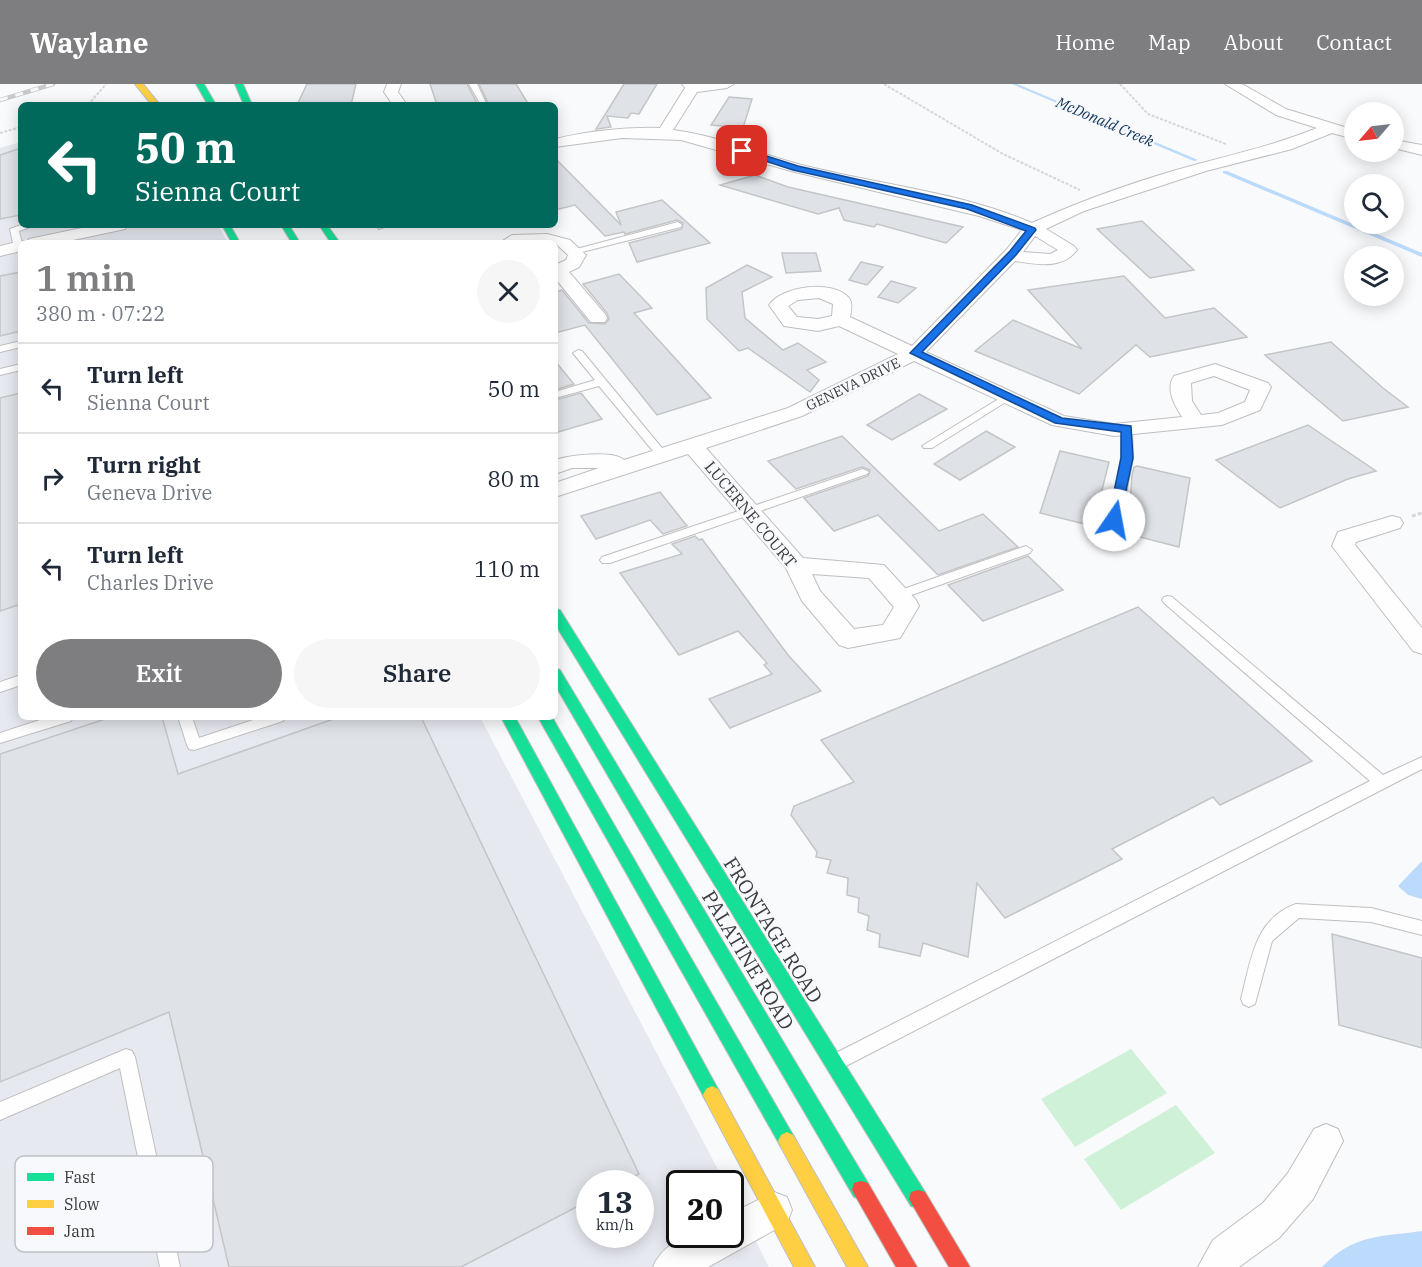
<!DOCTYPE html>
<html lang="en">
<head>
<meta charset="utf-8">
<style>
  :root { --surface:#fff; --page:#f6f6f7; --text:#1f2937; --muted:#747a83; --line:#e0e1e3; --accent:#7e7e80 }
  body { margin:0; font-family:"IBM Plex Serif",serif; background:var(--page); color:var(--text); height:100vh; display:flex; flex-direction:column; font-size:22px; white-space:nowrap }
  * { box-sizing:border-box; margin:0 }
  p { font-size:20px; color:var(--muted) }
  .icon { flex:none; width:33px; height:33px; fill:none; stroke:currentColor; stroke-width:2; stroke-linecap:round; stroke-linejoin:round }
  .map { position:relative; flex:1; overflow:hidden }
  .details { position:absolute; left:18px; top:156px; width:540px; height:480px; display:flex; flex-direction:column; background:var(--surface); border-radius:9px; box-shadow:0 3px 15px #0003 }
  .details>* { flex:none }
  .guide { position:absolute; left:18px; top:18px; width:540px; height:126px; border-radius:9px; box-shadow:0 3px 15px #0003; background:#00695c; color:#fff; overflow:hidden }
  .needle { width:39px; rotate:242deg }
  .fabs { position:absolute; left:1344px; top:18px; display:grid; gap:12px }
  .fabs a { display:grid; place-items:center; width:60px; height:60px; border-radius:50%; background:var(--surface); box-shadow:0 3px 15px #0003; font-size:30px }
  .speed { position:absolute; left:576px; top:1086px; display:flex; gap:12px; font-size:30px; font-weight:700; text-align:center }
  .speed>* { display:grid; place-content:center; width:78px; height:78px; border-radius:50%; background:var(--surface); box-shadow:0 3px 15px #0003; line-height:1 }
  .speed small { font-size:15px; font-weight:400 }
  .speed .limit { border:3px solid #111; border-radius:9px; background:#fff; color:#111 }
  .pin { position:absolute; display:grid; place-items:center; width:51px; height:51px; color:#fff; margin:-26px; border-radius:12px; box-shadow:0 3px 9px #0006 }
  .me { position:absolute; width:66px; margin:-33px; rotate:12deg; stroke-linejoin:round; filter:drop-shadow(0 0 4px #0008) }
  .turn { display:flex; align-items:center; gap:21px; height:126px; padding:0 18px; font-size:27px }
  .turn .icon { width:78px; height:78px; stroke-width:2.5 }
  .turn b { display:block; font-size:42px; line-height:51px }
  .round { display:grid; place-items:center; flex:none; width:63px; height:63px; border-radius:32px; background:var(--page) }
  .overview { display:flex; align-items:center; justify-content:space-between; height:102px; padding:0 18px }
  h1 { font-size:36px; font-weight:600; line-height:45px; color:var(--accent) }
  .cta { display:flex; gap:12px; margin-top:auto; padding:12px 18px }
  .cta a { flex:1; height:69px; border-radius:36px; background:var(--accent); color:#fff; font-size:24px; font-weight:600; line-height:69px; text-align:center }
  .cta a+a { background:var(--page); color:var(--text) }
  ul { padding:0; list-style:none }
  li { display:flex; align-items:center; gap:18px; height:90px; padding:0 18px; border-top:2px solid var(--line) }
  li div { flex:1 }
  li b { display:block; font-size:22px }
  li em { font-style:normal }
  header { display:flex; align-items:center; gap:36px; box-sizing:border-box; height:84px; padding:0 30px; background:var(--accent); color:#fff }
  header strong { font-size:28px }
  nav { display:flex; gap:33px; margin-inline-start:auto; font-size:21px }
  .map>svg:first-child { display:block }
  .built { fill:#e7e9f0; fill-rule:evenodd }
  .green { fill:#cff1d7 }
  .water { fill:#bcdafb }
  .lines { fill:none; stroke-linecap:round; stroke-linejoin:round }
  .stream { fill:#bcdafb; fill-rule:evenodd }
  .building { fill:#dfe2e7; stroke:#c4c5c6; stroke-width:1.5 }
  .lane-casing { stroke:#bfbfc1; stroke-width:2 }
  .street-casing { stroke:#bfbfc1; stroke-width:2 }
  .fast-casing { stroke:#bfbfc1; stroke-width:2 }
  .slow-casing { stroke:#bfbfc1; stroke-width:2 }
  .jam-casing { stroke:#bfbfc1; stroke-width:2 }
  .path-far1 { stroke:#d7d7d8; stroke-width:2; stroke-dasharray:3 1.5; stroke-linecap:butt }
  .path { stroke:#d7d7d8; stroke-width:3; stroke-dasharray:4 2; stroke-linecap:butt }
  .lane { fill:#fefeff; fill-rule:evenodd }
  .street { fill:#fefeff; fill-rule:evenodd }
  .fast { fill:#16e098; fill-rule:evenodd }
  .slow { fill:#ffcf43; fill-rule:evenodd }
  .jam { fill:#f24e42; fill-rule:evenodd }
  .rail-casing { stroke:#c9c9ca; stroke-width:4.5 }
  .rail { stroke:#f8f9fd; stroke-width:3; stroke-dasharray:8; stroke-linecap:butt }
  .route { fill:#1a73e8; stroke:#114b97; stroke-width:1.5 }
  .labels { text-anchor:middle; stroke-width:5; stroke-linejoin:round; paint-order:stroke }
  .far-street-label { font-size:14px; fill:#3b3c3d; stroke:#f8f9fd }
  .far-water-label { font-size:15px; font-style:italic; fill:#0c3357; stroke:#f8f9fd }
  .street-label { font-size:16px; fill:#3b3c3d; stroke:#f8f9fd }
  .near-street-label { font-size:20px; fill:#3b3c3d; stroke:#f8f9fd }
  .key { fill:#f8f9fd; stroke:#bfc0c3; stroke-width:1.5 }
  .key-label { font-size:16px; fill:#3b3c3d }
</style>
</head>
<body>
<header>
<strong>Waylane</strong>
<nav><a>Home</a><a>Map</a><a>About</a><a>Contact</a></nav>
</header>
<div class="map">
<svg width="1422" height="1183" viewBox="0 0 1422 1183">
  <rect width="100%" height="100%" fill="#f9fafc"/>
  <path class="built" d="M21,58V141H218L228,159H21V633H480L725,1099L680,1100V1150H730L731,1109L769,1183H0V64ZM590,1100H640V1150H590Z"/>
  <g class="green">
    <polygon points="1131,965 1167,1009 1075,1063 1041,1015"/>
    <polygon points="1176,1021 1215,1069 1121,1126 1084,1075"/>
  </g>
  <g class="water">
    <polygon points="1422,777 1422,815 1408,811 1398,802"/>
    <path d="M1422,1147V1183H1322C1354,1150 1379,1153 1422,1147Z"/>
  </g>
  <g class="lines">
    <g class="stream">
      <polygon points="1012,0 1017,0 1198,76 1194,77"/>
      <polygon points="1223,87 1227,87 1422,169 1422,173 1223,89"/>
    </g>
  </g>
  <g class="building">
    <polygon points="307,0 356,0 351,21 297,21"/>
    <polygon points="430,0 467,0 478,21 437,21"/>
    <polygon points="479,0 516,0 529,21 489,21"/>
    <polygon points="624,0 657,0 639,30 631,29 628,34 607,32 611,43 596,45"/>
    <polygon points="729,13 752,15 743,44 711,41"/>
    <polygon points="21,64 21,131 0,135 0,71"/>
    <polygon points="555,74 621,141 616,128 662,116 710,159 637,178 629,159 682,145 683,139 677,136 625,150 624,148 605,152 575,121 555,126"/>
    <polygon points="755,91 788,103 963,143 946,159 877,140 874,143 844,136 839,124 818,130 720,101"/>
    <polygon points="1142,137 1194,186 1150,194 1097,145"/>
    <polygon points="782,169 816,169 821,187 786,189"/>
    <polygon points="861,178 883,183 867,201 849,196"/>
    <polygon points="747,181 772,193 742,208 745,234 783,266 798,259 826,278 807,286 819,296 810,308 748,264 739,267 707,235 706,204"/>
    <polygon points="21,188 21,247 0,252 0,192"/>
    <polygon points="619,190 652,224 634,229 711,314 657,331 585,241 555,249 555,208 562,206 589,239 605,240 609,235 607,229 583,200"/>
    <polygon points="1124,192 1165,234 1214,224 1247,253 1150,273 1136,261 1079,310 975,267 1013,236 1082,265 1028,206"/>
    <polygon points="891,197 916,204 898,219 878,213"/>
    <polygon points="1331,258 1383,304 1408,323 1343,337 1265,271"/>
    <polygon points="555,277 574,300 555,306"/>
    <polygon points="21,309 21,520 0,527 0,314"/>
    <polygon points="581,309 602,335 555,349 555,316"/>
    <polygon points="919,310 947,325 892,356 867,341"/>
    <polygon points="1308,341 1376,387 1348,395 1280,424 1216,376"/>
    <polygon points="986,347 1015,363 960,396 934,380"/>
    <polygon points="842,352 939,447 983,430 1018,463 938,491 878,431 834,447 804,414 868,392 870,386 862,383 796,405 768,377"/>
    <polygon points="1060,367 1109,378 1093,442 1040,429"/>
    <polygon points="1137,382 1190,394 1179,463 1128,450 1132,391 1134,383"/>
    <polygon points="660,408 687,442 663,450 650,436 596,455 581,432"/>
    <polygon points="695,452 699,456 702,455 788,571 821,607 730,644 709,615 772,590 764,581 767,579 738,547 679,571 620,489 682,470 672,460"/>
    <polygon points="1028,472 1063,506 983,537 948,501"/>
    <polygon points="1138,523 1312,677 1220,721 1213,713 1112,765 1122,775 1005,834 977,799 968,873 923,859 920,872 879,863 880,850 867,846 869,832 858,828 859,814 847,811 848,794 827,789 831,776 816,773 817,768 791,731 794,722 854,698 821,656"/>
    <polygon points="111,633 162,633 178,690 339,633 421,633 639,1090 621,1100 590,1100 590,1116 461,1183 229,1183 169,928 0,998 0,670"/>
    <polygon points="1332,850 1422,874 1422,964 1339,941"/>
  </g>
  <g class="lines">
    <g class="lane-casing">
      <g id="lane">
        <polygon points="469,0 477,0 487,21 481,21"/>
        <polygon points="678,138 682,141 681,143 574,170 569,167"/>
        <polygon points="21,141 36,141 19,147 22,159 19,166 14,163 10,145"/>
        <polygon points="375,141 389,141 379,145"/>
        <polygon points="21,257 21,263 0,268 0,262"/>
        <polygon points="578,266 582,267 666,369 666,373 658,373 599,302 555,314 555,308 595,296 573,269"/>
        <polygon points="21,280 21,286 0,291 0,285"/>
        <polygon points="1005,311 1010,314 1009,316 932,364 924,364 922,362"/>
        <polygon points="1127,341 1132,344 1133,374 1121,436 1115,440 1109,436 1121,374 1122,344"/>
        <polygon points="863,385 869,388 867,390 610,479 602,479 600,476 602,473"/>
        <polygon points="1026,462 1032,466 1030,469 903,514 895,514 893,511 895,508"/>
        <polygon points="1168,512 1172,513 1383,691 1422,673 1422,685 842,984 836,986 830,984 827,978 830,972 1370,697 1164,519 1162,516 1164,513"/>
        <polygon points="21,591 21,601 0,608 0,598"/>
        <polygon points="49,633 73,633 71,637 0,659 0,649"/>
        <polygon points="178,633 192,633 199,654 262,633 285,633 283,637 194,666 189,665 187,661"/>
        <path d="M1296,820L1371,824L1422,837V851L1371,838L1299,834L1272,857L1255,920L1249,923L1243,920L1241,915C1251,877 1254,835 1296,820Z"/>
        <polygon points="126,965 132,967 135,973 180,1183 160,1183 120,984 0,1036 0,1018"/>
      </g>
    </g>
    <g class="street-casing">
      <g id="street">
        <polygon points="387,0 401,0 398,8 407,21 393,21 384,8"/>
        <path d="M682,0H734L727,4L697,8L673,46C721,52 764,72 810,83C883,101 963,109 1032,139C1085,115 1142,95 1198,80C1239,69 1278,60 1317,44L1276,31L1225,0H1242L1286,25L1354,46V55L1332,49L1292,65L1206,87L1084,127L1046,145L1074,162L1077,166C1062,186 1036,180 1015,177L926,268L1064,332L1114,340L1182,333C1175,322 1165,305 1174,292L1215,280L1268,299L1271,303L1260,326L1222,341L1114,352L1052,341L914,277L802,332L706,364L803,474L884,481L916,516L919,522L900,554L848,564L839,561L802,517L786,484L688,370L555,413V399L599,384H572L555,390V376C569,371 614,366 624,376L788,324L898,270L839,242L818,247L784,242L769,221C782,202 833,195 849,214C853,219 851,228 850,233L912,262L1007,165L1022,146L979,132L791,87L681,56L622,54L555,63V55C590,47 624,43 660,44L685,4ZM1035,152L1058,166L1050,170L1023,168ZM819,214L833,220L832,232L818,235L797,233L788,222L798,216ZM1214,292L1250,306L1245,318L1218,329L1201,331L1192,317L1191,299ZM812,490L869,494L894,523L883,541L854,545L820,507Z"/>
        <polygon points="1394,56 1422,61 1422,71 1394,64"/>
        <polygon points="96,141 127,141 125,145 59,159 21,159 21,167 0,172 0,162 21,157 27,158 29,155"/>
        <polygon points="547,150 570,156 586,171 579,183 569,188 605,230 607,234 605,238 591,238 555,194 555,181 566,176 568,171 555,159 506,159 504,156 512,151"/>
        <polygon points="1392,432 1400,434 1403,439 1400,444 1356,458 1355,461 1422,544 1422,570 1413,567 1332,462 1338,448"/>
        <polygon points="1326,1040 1338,1045 1343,1057 1313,1115 1279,1154 1239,1183 1198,1183 1213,1156 1263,1119 1288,1089 1314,1045"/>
        <path d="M774,1108L787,1113L792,1126L787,1139L708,1183H653C667,1151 700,1150 730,1150V1130Z"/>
      </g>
    </g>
    <g class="fast-casing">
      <g id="fast">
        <polygon points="196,0 204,0 216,21 208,21"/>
        <polygon points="235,0 243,0 252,21 244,21"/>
        <polygon points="222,141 230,141 240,159 232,159"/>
        <polygon points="281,141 289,141 300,159 292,159"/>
        <polygon points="319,141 327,141 340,159 331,159"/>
        <polygon points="555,525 560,526 925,1108 927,1115 925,1122 918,1124 911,1122 555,540"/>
        <polygon points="555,584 560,586 868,1099 870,1106 868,1113 861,1115 854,1113 555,601"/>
        <polygon points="501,633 515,633 718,1005 721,1011 718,1017 712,1020 706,1017"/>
        <polygon points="538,633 552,633 793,1051 796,1057 793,1063 787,1066 781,1063"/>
      </g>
    </g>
    <g class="slow-casing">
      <g id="slow">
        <polygon points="135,0 143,0 160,21 152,21"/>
        <polygon points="712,1002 718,1005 815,1183 794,1183 706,1017 703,1011 706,1005"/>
        <polygon points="787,1048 793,1051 868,1183 847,1183 781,1063 778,1057 781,1051"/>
      </g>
    </g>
    <g class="jam-casing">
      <g id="jam">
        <polygon points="861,1097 868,1099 917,1183 896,1183 852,1106 854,1099"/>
        <polygon points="918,1106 925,1108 970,1183 949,1183 909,1115 911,1108"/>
      </g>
    </g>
    <g class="path-far1">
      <polyline points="884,0 1003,70 1080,106"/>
      <polyline points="1120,0 1148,30 1226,60"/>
      <polyline points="88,21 106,0"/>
      <polyline points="0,49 21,43"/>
    </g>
    <polyline class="path" points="1412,432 1422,429"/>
    <use href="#lane" class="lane"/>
    <use href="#street" class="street"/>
    <use href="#fast" class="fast"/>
    <use href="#slow" class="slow"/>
    <use href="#jam" class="jam"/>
    <g class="rail-casing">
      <polyline id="rail" points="0,16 53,0"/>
    </g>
    <use href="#rail" class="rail"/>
  </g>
  <polygon class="route" points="742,64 798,82 972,121 1035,144 1036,146 1016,171 922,268 1062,334 1131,342 1133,374 1119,439 1110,439 1108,436 1121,374 1121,348 1055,339 910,269 1010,167 1026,147 967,125 793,86 740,69"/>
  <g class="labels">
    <g class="far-street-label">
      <text transform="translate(853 300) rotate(-26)" y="5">GENEVA DRIVE</text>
    </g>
    <g class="far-water-label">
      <text transform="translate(1105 38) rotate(23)" y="5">McDonald Creek</text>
    </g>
    <g class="street-label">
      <text transform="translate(751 430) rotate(50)" y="6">LUCERNE COURT</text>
    </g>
    <g class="near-street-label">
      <text transform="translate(773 846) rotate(58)" y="7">FRONTAGE ROAD</text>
      <text transform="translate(748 876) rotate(59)" y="7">PALATINE ROAD</text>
    </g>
  </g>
  <rect x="15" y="1072" width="198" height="96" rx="9" class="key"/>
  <rect x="27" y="1089" width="27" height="8" fill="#16e098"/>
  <rect x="27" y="1116" width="27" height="8" fill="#ffcf43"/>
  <rect x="27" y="1143" width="27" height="8" fill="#f24e42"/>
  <g class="key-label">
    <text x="64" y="1099">Fast</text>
    <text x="64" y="1126">Slow</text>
    <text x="64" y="1153">Jam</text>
  </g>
</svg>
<div class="fabs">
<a><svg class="needle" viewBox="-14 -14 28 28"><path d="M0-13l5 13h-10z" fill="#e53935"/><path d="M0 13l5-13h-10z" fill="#747a83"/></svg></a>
<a><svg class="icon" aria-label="search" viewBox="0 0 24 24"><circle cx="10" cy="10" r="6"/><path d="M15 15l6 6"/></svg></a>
<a><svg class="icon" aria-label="layers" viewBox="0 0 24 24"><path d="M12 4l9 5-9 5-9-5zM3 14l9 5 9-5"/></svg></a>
</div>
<div class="speed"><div>13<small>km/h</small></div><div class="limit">20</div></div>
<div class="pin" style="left:742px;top:67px;background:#d93025"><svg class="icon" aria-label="arrive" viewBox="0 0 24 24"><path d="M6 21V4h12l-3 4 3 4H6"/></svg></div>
<svg class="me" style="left:1114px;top:436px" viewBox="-20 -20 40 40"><circle r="19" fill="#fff"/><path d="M0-13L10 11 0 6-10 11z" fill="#1a73e8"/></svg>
<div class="guide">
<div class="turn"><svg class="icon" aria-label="left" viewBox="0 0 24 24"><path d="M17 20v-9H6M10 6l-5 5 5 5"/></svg><div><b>50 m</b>Sienna Court</div></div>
</div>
<section class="details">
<div class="overview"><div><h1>1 min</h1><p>380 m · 07:22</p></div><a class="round"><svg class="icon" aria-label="close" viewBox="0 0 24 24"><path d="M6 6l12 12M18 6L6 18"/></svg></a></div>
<ul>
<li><svg class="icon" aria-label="left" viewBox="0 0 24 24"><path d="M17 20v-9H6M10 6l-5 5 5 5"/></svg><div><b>Turn left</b><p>Sienna Court</p></div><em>50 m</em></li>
<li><svg class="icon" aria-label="right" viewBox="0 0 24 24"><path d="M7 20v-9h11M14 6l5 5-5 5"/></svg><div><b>Turn right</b><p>Geneva Drive</p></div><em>80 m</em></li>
<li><svg class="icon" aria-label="left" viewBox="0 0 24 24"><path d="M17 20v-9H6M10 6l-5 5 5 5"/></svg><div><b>Turn left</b><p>Charles Drive</p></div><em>110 m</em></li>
</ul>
<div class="cta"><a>Exit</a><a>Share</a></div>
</section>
</div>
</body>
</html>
